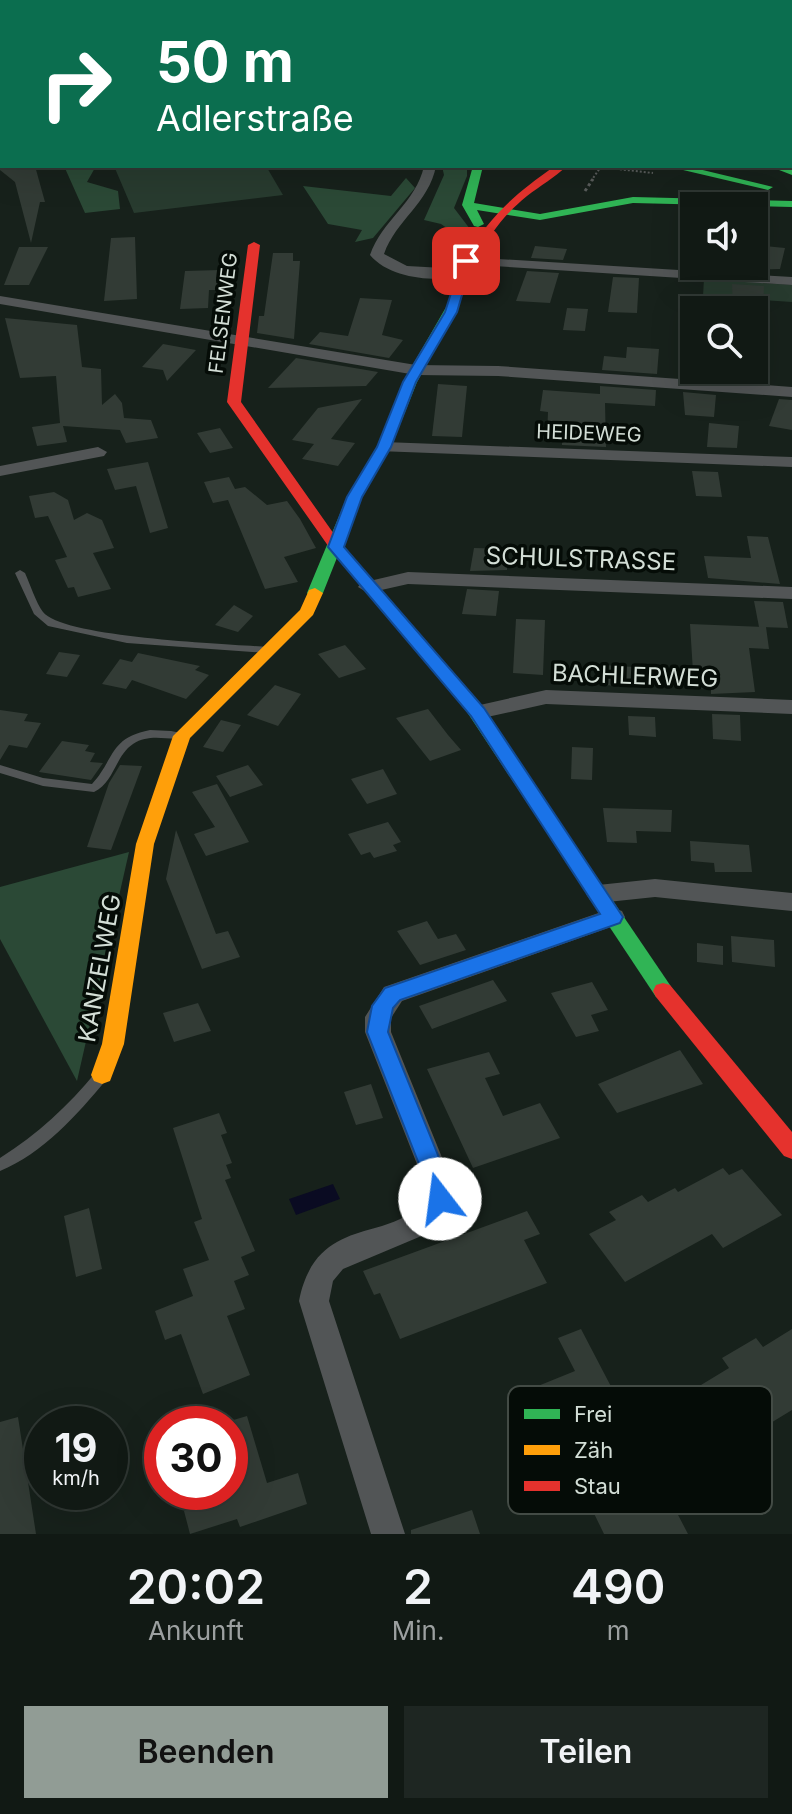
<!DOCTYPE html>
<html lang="de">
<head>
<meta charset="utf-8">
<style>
  :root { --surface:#111914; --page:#1e2622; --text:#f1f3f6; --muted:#9ca0a0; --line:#303834; --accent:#919c95 }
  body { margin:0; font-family:Inter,sans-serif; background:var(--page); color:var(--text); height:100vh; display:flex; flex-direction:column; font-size:30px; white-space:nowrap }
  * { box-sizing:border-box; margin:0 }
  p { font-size:26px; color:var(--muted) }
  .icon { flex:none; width:44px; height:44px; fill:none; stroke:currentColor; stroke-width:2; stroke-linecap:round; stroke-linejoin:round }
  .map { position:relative; height:1534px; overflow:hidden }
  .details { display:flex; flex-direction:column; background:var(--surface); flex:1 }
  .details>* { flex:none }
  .hud { position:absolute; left:0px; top:0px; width:792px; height:168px; box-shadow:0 8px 32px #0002,0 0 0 2px var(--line); background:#0b6e4f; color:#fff; overflow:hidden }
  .fabs { position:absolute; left:680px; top:192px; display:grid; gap:16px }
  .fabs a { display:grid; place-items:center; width:88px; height:88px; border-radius:0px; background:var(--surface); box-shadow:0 8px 32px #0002,0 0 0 2px var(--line); font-size:40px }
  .speed { position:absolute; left:24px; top:1406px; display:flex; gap:16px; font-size:40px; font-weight:700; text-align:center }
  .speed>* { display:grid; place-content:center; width:104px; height:104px; border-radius:50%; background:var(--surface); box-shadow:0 8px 32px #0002,0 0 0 2px var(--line); line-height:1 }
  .speed small { font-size:20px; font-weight:400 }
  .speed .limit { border:12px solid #d22; background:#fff; color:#111 }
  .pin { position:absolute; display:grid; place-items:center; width:68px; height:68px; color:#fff; margin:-34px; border-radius:16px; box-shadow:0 4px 12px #0006 }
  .me { position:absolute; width:88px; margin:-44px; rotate:345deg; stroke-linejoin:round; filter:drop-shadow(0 0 6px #0008) }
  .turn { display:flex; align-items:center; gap:28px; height:168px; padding:0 24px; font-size:36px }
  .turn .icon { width:104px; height:104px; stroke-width:2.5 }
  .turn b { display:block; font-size:56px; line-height:68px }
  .eta { display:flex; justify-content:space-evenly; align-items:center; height:136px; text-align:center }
  .eta b { font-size:48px; font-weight:600; line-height:56px }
  .cta { display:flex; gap:16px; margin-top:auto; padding:16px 24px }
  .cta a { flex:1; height:92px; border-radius:0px; background:var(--accent); color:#111; font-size:32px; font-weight:600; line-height:92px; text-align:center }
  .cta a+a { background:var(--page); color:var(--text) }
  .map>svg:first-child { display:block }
  .green { fill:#283b2f }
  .forest { fill:#2b4936 }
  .water { fill:#0a0b22 }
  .building { fill:#323b35 }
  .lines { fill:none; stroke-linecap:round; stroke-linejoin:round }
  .path-far1 { stroke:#5a5d5c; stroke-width:2; stroke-dasharray:2 2; stroke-linecap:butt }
  .path { stroke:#5a5d5c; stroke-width:3; stroke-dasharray:3 3; stroke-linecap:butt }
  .lane { fill:#525556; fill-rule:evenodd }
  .street { fill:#525556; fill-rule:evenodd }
  .fast { fill:#30b455; fill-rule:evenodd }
  .slow { fill:#ff9f0a; fill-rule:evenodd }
  .jam { fill:#e5322d; fill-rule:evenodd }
  .route { fill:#1a73e8; stroke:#114b97; stroke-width:2 }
  .labels { text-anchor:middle; stroke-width:7; stroke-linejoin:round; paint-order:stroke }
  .far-street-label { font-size:20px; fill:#d3ded6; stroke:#050c07 }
  .street-label { font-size:24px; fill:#d3ded6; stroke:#050c07 }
  .key { fill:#050c07; stroke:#434b45; stroke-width:2 }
  .key-label { font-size:22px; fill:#d3ded6 }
</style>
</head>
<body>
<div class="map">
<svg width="792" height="1534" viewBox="0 0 792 1534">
  <rect width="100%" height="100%" fill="#17211b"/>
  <g class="green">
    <polygon points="114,166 266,166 283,195 134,213"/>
    <polygon points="704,279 792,285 792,302 703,296"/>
  </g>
  <g class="forest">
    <polygon points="279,0 792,0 792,164 790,2"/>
    <polygon points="64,166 96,166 87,182 118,191 120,209 85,213"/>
    <polygon points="442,166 467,166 467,176 454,208 470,229 466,241 441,224 424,220 444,175"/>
    <polygon points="406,178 415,188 373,238 355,242 362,230 328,224 303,186 391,196"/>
    <polygon points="129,852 77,1081 0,939 0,887"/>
  </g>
  <polygon class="water" points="333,1184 340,1199 296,1215 289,1199"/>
  <g class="building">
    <polygon points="0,166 35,166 45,202 40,202 31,243 15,182 0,170"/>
    <polygon points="135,237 137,299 104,301 111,238"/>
    <polygon points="754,245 785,248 780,269 732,270 731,266 754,266"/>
    <polygon points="535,246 567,249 563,260 531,258"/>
    <polygon points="19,247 48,247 29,285 4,285"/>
    <polygon points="273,253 293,253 293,261 300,261 294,339 257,333 259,316 264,316"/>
    <polygon points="220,270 217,290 209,290 208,308 180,309 185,271"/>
    <polygon points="527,271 559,273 550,303 516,301"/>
    <polygon points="613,277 639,278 637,313 608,312"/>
    <polygon points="732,284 764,286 763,310 733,310"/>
    <polygon points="360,298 392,300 382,335 403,340 389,358 309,344 320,332 348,336"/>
    <polygon points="567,308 588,309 585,331 563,330"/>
    <polygon points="5,318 77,325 82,367 101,369 102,405 115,394 122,403 124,418 151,420 158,438 126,443 120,430 63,426 67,442 37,446 32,427 60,423 56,376 20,378"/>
    <polygon points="163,344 196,350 167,381 163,370 142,367"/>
    <polygon points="627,347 659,349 657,374 602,370 604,356 626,358"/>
    <polygon points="296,358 378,372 366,386 268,388"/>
    <polygon points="438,384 467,386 462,437 432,436"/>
    <polygon points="600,386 656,390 655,406 605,403 606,447 562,445 562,438 547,437 548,412 540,411 543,390 600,394"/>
    <polygon points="683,392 716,395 714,417 685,415"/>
    <polygon points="362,399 331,439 355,443 338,466 302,459 314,444 292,440 318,408"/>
    <polygon points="779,399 792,400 792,430 769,426"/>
    <polygon points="709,423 739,426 737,448 707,447"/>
    <polygon points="220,428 233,448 210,453 197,433"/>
    <polygon points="148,462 168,528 150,533 136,486 115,490 107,469"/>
    <polygon points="692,471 718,472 722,497 696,496"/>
    <polygon points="229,477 235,489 245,487 267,505 287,501 300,519 316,548 284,557 298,582 265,589 228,500 213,503 204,482"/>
    <polygon points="54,492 68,500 74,520 87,513 102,520 114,548 93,553 111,589 78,597 74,587 68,588 55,560 67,557 48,516 35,518 29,496"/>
    <polygon points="747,536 768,537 780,584 708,578 704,556 751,558"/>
    <polygon points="474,548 508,549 507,570 470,571"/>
    <polygon points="467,589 499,591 496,616 462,614"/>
    <polygon points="754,601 783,602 788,628 759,627"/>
    <polygon points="234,605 253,616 238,632 215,625"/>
    <polygon points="516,619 545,620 543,675 513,673"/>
    <polygon points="690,624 766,627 769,649 749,648 755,692 711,694 711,689 694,688"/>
    <polygon points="345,645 366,669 339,678 318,654"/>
    <polygon points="59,652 80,655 67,677 46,674"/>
    <polygon points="138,653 200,666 195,670 209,675 186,699 132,680 126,689 102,684 120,659 132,662"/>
    <polygon points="603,665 634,667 635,687 604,685"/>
    <polygon points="275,685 301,694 278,726 247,715"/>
    <polygon points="428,709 448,735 461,750 430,761 396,718"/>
    <polygon points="0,710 28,714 24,721 41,723 27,748 9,745 0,760"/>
    <polygon points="712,714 740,715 741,741 713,739"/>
    <polygon points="628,716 655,717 656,737 629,735"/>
    <polygon points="221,720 241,725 223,752 203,747"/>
    <polygon points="62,741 89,745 85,751 95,753 90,762 103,763 91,780 39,772"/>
    <polygon points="572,747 593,748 592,780 571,779"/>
    <polygon points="120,765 142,766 111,850 87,847 109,783"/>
    <polygon points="248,765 263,785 230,797 216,776"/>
    <polygon points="383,769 397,794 367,804 351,779"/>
    <polygon points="217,784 249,842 206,856 194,834 215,827 192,792"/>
    <polygon points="603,808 672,810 671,832 636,831 637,843 607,842"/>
    <polygon points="388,822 401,842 393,845 397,851 374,858 370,852 361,855 348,834"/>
    <polygon points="176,830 216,934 228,931 240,957 202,969 166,879"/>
    <polygon points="690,841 749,845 752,872 715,872 714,863 691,861"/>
    <polygon points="427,921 438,939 456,934 466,950 420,965 397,931"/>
    <polygon points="731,936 774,940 775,967 732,962"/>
    <polygon points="697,943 723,946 723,965 697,962"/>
    <polygon points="493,980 507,1001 432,1029 419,1006"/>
    <polygon points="592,982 608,1010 591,1015 599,1031 576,1037 551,993"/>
    <polygon points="198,1003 211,1031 174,1042 163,1013"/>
    <polygon points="680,1050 703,1084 617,1113 598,1084"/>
    <polygon points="489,1052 500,1074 485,1078 503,1116 540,1103 560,1138 473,1168 427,1069"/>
    <polygon points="371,1084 383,1118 356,1125 344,1092"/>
    <polygon points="219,1113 227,1133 221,1135 232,1163 226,1165 231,1178 225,1180 255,1251 241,1257 249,1275 234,1281 245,1309 227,1316 250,1375 203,1394 181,1334 165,1340 155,1311 193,1296 183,1269 209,1260 194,1222 202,1219 173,1128"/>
    <polygon points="723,1168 729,1175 742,1169 782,1215 723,1248 712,1234 625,1282 589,1234 616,1220 609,1212 642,1195 648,1202 675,1188 678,1192"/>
    <polygon points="89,1208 102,1269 76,1277 64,1216"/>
    <polygon points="527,1211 540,1234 524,1240 547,1283 400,1339 380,1293 374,1295 363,1271"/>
    <polygon points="581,1329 688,1534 604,1534 533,1388 575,1371 558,1338"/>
    <polygon points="792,1329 792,1410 743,1440 701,1385 729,1368 722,1358 756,1338 763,1347"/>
    <polygon points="247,1416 267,1483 298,1473 307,1504 240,1527 237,1519 190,1534 184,1511 206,1504 203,1492 230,1492 230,1421"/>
    <polygon points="18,1417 36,1534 0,1534 0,1422"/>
    <polygon points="472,1510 480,1534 411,1534 411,1530"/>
  </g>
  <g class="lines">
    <g class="path-far1">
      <polyline points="773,0 776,2"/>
      <polyline points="639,166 650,169"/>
      <polyline points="600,167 653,173"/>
      <polyline points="591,181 600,168"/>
    </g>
    <polyline class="path" points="585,191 593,179"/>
    <g class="lane">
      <path d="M20,570L25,573C30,584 36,603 43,612C64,638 229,644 268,647L273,650L268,653L127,643L48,626L34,614L15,573Z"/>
      <path d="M150,730L171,731L186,734L187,736C175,744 153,731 133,744C115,756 114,783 94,792L43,786L0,773V765L43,778L92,784C115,759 109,738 150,730Z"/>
      <path d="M101,1071L106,1072L108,1076L106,1080C78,1114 42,1154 0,1171V1158C38,1134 68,1106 96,1072Z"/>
    </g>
    <g class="street">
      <polygon points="20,0 37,0 38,2 21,2"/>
      <polygon points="268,0 282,0 283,2 269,2"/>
      <path d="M424,166H436C429,203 396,220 384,254L407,266L462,269L469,273L467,276C437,282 391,280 370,255C382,220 416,203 424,166Z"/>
      <polygon points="466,257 792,277 792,285 461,264 459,261"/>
      <polygon points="0,296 416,365 498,366 792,387 792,397 498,376 416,375 0,304"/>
      <polygon points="384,442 792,457 792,467 378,451 378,443"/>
      <polygon points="98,447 107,452 104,456 0,476 0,466"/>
      <polygon points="408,572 792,587 792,599 408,584 368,593 358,587 361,583"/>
      <polygon points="546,690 792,700 792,714 546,704 478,719 467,712 471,707"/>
      <polygon points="655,879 792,893 792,911 655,897 598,903 590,900 586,894 590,888 598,885"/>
      <path d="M613,908L622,911L625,917L622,923L402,1001L391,1018V1032L454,1187L445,1217L431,1232L343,1269L333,1281L329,1301L405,1534H371L299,1301C318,1203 410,1251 426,1187L365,1032V1017L384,987Z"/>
    </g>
    <g class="fast">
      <polygon points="473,166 483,166 474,203 540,214 633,197 792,201 792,207 633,203 540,220 477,210 484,224 478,227 474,226 462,205"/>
      <polygon points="666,166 686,166 773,187 768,190"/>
      <polygon points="773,166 792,168 792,175 774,168"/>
      <polygon points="449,302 459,305 417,382 391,447 361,497 323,593 315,598 309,596 307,593 347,497 377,447 403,382"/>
      <polygon points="468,695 474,696 670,985 673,991 670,997 663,999 656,997 459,700"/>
    </g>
    <polygon class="slow" points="315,588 323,593 313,615 190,738 154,844 124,1044 110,1081 102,1084 94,1081 91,1075 102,1044 136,844 173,736 300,610 309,590"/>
    <g class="jam">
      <polygon points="83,0 98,0 100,2 85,2"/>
      <path d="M555,166H567C555,177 540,186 527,196C491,225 473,261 459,305L449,308L447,305C469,238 497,206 555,166Z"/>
      <polygon points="254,242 260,245 241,402 341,544 474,696 477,700 474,704 462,704 331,550 227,402 248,245"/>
      <polygon points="663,983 670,985 792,1132 792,1159 784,1156 656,997 653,991 656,985"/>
    </g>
  </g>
  <polygon class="route" points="462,259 472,261 457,312 416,382 391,447 362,497 344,547 484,708 623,917 620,923 400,1000 393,1008 388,1032 451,1187 448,1207 440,1210 431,1207 428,1187 367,1032 372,1006 385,988 600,914 471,716 328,547 347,497 377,447 403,382 445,312"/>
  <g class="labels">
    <g class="far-street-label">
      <text transform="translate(223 313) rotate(-83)" y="7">FELSENWEG</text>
      <text transform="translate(589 433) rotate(2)" y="7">HEIDEWEG</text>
    </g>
    <g class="street-label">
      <text transform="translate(581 559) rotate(2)" y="8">SCHULSTRASSE</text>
      <text transform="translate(635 676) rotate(2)" y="8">BACHLERWEG</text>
      <text transform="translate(100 968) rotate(-80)" y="8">KANZELWEG</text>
    </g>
  </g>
  <rect x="508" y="1386" width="264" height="128" rx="12" class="key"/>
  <rect x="524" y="1409" width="36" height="10" fill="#30b455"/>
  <rect x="524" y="1445" width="36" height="10" fill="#ff9f0a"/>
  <rect x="524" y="1481" width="36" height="10" fill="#e5322d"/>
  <g class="key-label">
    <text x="574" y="1422">Frei</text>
    <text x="574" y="1458">Zäh</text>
    <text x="574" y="1494">Stau</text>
  </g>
</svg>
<div class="fabs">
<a><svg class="icon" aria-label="sound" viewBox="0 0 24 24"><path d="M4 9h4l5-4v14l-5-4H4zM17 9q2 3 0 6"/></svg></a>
<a><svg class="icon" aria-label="search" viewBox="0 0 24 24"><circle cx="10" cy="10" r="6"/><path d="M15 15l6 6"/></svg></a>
</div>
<div class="speed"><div>19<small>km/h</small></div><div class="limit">30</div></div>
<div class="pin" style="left:466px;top:261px;background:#d93025"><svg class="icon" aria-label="arrive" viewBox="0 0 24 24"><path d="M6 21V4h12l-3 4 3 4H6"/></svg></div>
<svg class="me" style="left:440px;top:1199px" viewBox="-20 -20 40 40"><circle r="19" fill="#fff"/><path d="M0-13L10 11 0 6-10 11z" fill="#1a73e8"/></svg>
<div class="hud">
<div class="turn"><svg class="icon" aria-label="right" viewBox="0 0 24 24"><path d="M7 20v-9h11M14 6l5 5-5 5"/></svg><div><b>50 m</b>Adlerstraße</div></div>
</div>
</div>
<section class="details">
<div class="eta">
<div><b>20:02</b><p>Ankunft</p></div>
<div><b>2</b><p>Min.</p></div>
<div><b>490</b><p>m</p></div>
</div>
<div class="cta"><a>Beenden</a><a>Teilen</a></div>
</section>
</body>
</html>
